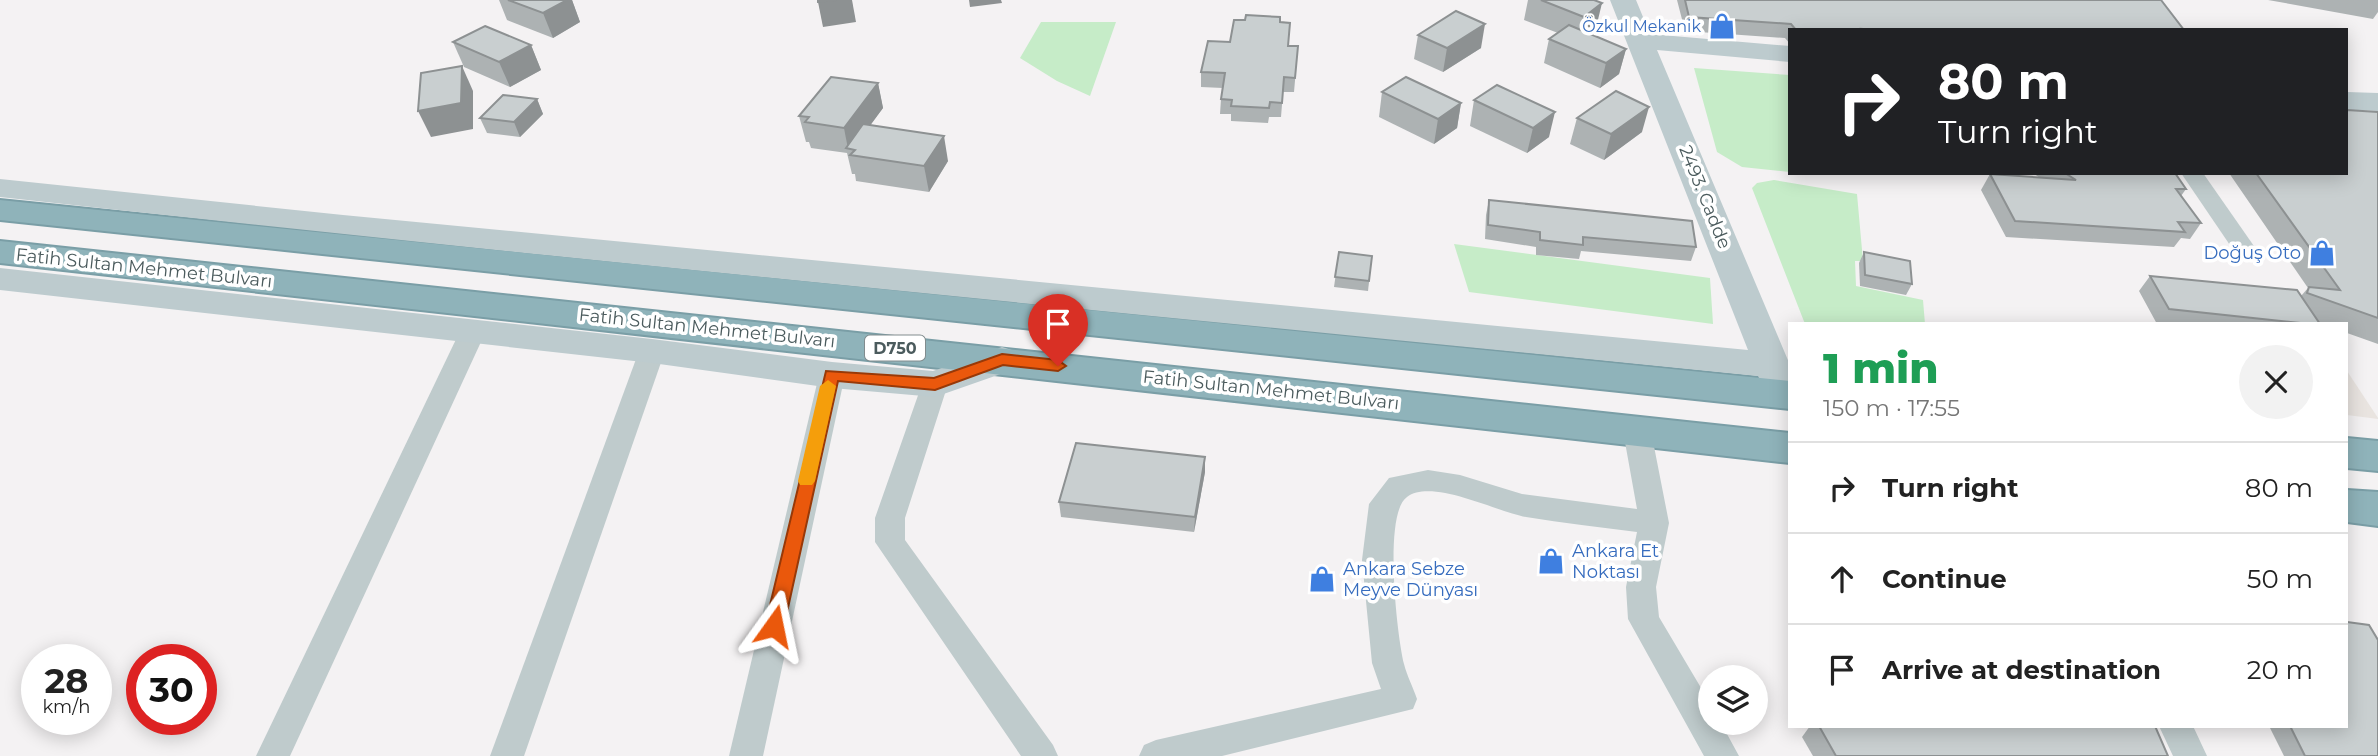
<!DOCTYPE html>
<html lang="en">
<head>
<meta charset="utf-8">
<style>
  :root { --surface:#fff; --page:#f2f2f2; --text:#222; --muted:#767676; --line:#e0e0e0 }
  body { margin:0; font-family:Montserrat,sans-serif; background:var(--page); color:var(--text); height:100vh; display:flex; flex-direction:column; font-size:26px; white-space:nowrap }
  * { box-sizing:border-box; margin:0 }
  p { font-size:23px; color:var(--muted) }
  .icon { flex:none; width:38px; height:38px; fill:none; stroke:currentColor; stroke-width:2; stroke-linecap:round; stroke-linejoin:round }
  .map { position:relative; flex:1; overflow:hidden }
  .details { position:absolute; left:1788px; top:322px; width:560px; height:406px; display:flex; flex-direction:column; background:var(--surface); border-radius:0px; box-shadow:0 4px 18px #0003 }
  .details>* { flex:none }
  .hud { position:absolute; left:1788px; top:28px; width:560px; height:147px; border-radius:0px; box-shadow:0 4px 18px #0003; background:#202124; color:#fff; overflow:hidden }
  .controls { position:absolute; left:1698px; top:665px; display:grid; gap:14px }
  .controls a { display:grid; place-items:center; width:70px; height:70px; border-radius:50%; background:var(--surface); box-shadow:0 4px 18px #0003; font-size:35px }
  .speed { position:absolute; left:21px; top:644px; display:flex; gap:14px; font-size:35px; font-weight:700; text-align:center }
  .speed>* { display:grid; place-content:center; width:91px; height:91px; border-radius:50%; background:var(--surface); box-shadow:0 4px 18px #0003; line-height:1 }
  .speed small { font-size:18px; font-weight:400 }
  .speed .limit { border:10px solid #d22; background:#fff; color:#111 }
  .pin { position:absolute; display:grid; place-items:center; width:60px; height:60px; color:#fff; margin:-72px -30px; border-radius:50% 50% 50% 0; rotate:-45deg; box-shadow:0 0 7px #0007 }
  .pin .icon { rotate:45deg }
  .me { position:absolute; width:77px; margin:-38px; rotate:12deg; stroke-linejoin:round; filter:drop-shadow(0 0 5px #0008) }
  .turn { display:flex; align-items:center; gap:24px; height:147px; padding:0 35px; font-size:32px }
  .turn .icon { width:91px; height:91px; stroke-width:2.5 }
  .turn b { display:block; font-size:49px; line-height:60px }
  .round { display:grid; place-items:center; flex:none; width:74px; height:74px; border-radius:37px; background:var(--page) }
  .head { display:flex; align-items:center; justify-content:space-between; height:119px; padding:0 35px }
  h1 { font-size:42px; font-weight:800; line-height:52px; color:#1e9e55 }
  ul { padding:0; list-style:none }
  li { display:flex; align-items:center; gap:21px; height:91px; padding:0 35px; border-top:2px solid var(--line) }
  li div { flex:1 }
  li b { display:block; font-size:26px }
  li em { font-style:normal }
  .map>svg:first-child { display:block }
  .commercial { fill:#e9e4e0 }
  .green { fill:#c6ecc8 }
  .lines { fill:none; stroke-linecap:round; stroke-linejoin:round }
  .highway-casing { stroke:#7a9ea6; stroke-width:4 }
  .street { fill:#bfcbcc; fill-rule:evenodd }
  .secondary { fill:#bdcbce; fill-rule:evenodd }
  .highway { fill:#8fb3ba; fill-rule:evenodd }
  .wall { fill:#adb2b3 }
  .shaded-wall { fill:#8d9192 }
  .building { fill:#c9cfd0; stroke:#8d9192; stroke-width:2 }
  .route { fill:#ea580c; stroke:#983908; stroke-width:2 }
  .slow { fill:#f59e0b }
  .labels { text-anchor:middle; stroke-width:7; stroke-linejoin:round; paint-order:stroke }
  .far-shop-label { font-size:16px; fill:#366cbe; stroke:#fff; text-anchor:end }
  .shield { fill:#fff; stroke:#818c8e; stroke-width:2 }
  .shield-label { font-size:16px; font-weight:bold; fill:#4b5b5d }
  .street-label { font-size:18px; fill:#4b5b5d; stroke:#fff }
  .shop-label { font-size:18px; fill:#366cbe; stroke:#fff; text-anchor:start }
</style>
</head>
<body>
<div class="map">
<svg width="2378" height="756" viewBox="0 0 2378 756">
  <rect width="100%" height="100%" fill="#f4f2f3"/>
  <polygon class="commercial" points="2347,371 2378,418 2378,419 2347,415"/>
  <g class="green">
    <polygon points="1041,22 1116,22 1090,96 1057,81 1020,58"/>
    <polygon points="1694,68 1790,75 1790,172 1742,167 1717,152"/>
    <polygon points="1774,180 1857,194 1863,261 1855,261 1856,286 1923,300 1925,324 1805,324 1752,188 1757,183"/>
    <polygon points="1454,244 1710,278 1713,324 1469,292"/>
  </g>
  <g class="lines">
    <g class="highway-casing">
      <g id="highway">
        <polygon points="0,200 1790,381 1790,409 0,220"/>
        <polygon points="0,241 1790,433 1790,463 0,263"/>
        <polygon points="2347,438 2378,441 2378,471 2347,468"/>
        <polygon points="2347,490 2378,492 2378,526 2347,522"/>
      </g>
    </g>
    <g class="street">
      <polygon points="2181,173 2203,173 2256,249 2252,254 2244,257 2236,254"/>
      <polygon points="473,322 482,325 486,331 290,756 256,756 460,331 464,325"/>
      <polygon points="652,342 661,345 665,351 524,756 490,756 639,351 643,345"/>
      <polygon points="832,366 841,368 845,375 763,756 729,756 819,375 823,368"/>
      <polygon points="935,375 944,377 948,384 905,518 905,540 1053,745 1058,756 1021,756 875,542 875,518 922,384 926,377"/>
      <path d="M1637,421L1647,424L1651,431L1669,523L1656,587L1659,617L1710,703V723H1721L1739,756H1704L1628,619L1626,587L1637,532C1600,527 1563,523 1526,517C1497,512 1432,478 1407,497C1383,513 1397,636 1404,664C1407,676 1413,687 1417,699L1413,709L1222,756H1139L1144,745L1156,740L1381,689L1372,663L1362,560L1369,504L1389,478L1428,470L1460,475L1522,494L1637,509L1623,431L1627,424Z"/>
      <polygon points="2159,726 2193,726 2207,756 2173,756"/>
    </g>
    <g class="secondary">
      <path d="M1610,0H1636L1650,34L1790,46V62L1657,50L1790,365V395L1780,398L1767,394L1758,376C1172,317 585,262 0,197V179L343,215L1748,350Z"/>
      <polygon points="2347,92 2378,93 2378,111 2347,110"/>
      <polygon points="0,268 652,339 832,362 933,371 1002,347 1015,351 1020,360 1015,369 935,397 832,388 652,363 0,290"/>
    </g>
    <use href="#highway" class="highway"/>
  </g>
  <g class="wall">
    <polygon points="499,0 572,0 580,22 553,38 507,20"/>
    <polygon points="1528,0 1594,0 1596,28 1588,33 1626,49 1619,74 1600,88 1544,63 1549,39 1558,33 1524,20"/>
    <polygon points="1677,0 2161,0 2184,30 1790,30 1790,44 1785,38 1685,31"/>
    <polygon points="2268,0 2378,0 2378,12 2373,19"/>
    <polygon points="1280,22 1289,46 1298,46 1294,92 1283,92 1281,117 1269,117 1268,123 1231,121 1231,114 1220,114 1221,99 1223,88 1201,87 1201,72 1230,42"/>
    <polygon points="1418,35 1481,48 1443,72 1414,59"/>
    <polygon points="453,42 531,45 541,70 510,87 464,67"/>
    <polygon points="878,83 883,108 870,125 948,161 929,192 856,181 855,174 852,174 847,153 811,148 809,142 806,142 799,116"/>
    <polygon points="1497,85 1549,137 1527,153 1470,126 1474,100"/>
    <polygon points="1382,92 1461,103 1457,128 1434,144 1379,117"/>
    <polygon points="537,99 543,114 520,137 487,133 480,118"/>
    <polygon points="2378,112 2378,344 2347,333 2347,324 2322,324 2319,323 2320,324 2157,324 2139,291 2150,276 2301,296 2308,288 2229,173 2347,173"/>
    <polygon points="1577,118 1642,132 1604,160 1570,144"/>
    <polygon points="2033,173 2175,173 2186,189 2181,196 2201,223 2190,239 2181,238 2174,247 2006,237 1981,190 1990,174 2040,178"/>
    <polygon points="1489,200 1696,247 1691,261 1581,251 1579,259 1536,255 1536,247 1485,239 1486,215"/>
    <polygon points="1339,252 1372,256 1368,291 1334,287"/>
    <polygon points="1864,252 1912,284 1906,295 1860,286 1859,263"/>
    <polygon points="1205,472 1194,532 1061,517 1059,502"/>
    <polygon points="1810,726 2155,726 2168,756 1813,756 1802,737"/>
    <polygon points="2269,726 2347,726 2378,756 2284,756"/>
  </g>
  <g class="shaded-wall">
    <polygon points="567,0 572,0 580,22 553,38 543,13"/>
    <polygon points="836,0 852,0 856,22 823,27 818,2"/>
    <polygon points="969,0 1001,0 1002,3 970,7"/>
    <polygon points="1602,3 1596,28 1578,41 1584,17"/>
    <polygon points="1485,24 1481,48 1443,72 1447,48"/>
    <polygon points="531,45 541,70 510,87 499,62"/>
    <polygon points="1626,49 1619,74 1600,88 1606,63"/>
    <polygon points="462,66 473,91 473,129 431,137 418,111"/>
    <polygon points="878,83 883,108 853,149 848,149 844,128"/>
    <polygon points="537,99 543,114 520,137 514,122"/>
    <polygon points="1461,103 1457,128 1434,144 1438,119"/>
    <polygon points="1649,107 1642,132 1604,160 1611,134"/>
    <polygon points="1555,112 1549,137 1527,153 1533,128"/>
    <polygon points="944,136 948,161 929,192 924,166"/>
    <polygon points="1205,457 1205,472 1194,532 1195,517"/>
  </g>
  <g class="building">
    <polygon points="508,0 567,0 543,13"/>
    <polygon points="818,0 836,0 818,2"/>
    <polygon points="1541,0 1594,0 1602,3 1584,17"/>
    <polygon points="1685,0 2161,0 2184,30 1879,30 1862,29 1863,30 1796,30 1791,24 1689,17"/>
    <polygon points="1456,11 1485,24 1447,48 1418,35"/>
    <polygon points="1246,15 1280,17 1280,22 1290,23 1288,46 1298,46 1295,78 1284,77 1282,103 1270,102 1269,108 1231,106 1232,100 1221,99 1225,73 1201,72 1208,41 1230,42 1234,20 1245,20"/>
    <polygon points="1569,25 1626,49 1606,63 1549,39"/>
    <polygon points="485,26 531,45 499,62 453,42"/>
    <polygon points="462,66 461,103 418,111 421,73"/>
    <polygon points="831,77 878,83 844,128 805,122 809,117 799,116"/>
    <polygon points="1406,77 1461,103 1438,119 1382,92"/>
    <polygon points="1497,85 1555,112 1533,128 1474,100"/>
    <polygon points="1616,91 1649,107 1611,134 1577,118"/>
    <polygon points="503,95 537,99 514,122 480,118"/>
    <polygon points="2347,110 2378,112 2378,318 2307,293 2309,287 2340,290 2256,173 2347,173"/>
    <polygon points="863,124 944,136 924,166 850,155 855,150 846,148"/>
    <polygon points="2065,173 2175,173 2186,189 2176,189 2201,223 2178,222 2185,232 2015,221 1990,174 2076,180"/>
    <polygon points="1489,200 1692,221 1696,247 1583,237 1583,245 1540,240 1540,232 1488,225"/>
    <polygon points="1339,252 1372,256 1369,281 1335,277"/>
    <polygon points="1864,252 1910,261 1912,284 1865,275"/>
    <polygon points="2150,276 2297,290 2320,324 2310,324 2169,309"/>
    <polygon points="1076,443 1205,457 1195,517 1059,502"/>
    <polygon points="2347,622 2369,625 2378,640 2378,756 2305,756 2290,726 2347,726"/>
    <polygon points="1819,726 2155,726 2168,756 1836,756"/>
  </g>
  <polygon class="route" points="1002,354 1058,360 1066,366 1058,371 1003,365 935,390 838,381 784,626 781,631 774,634 768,631 765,626 826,371 934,378"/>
  <polygon class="slow" points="828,380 836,386 815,481 812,485 800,485 798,481 820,386"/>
  <defs>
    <g id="shop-bare" transform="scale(2.1)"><path d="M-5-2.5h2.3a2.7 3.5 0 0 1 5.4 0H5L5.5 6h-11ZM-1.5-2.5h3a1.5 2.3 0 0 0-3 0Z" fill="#3f7fe0" stroke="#fff" stroke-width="2.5" paint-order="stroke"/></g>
  </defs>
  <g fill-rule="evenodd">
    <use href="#shop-bare" x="1722" y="26"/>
    <use href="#shop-bare" x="2322" y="253"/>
    <use href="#shop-bare" x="1551" y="561"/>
    <use href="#shop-bare" x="1322" y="579"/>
  </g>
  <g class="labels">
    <g class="far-shop-label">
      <text x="1701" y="32">Özkul Mekanik</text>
    </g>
    <rect class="shield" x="865" y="335.5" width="60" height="25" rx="5"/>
    <g class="shield-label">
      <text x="895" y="354">D750</text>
    </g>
    <g class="street-label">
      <text transform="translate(1705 197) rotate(68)" y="6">2493. Cadde</text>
      <text transform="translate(144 268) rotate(6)" y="6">Fatih Sultan Mehmet Bulvarı</text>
      <text transform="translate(707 328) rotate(6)" y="6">Fatih Sultan Mehmet Bulvarı</text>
      <text transform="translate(1271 390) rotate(6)" y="6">Fatih Sultan Mehmet Bulvarı</text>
    </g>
    <g class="shop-label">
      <text x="2301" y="259" text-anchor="end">Doğuş Oto</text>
      <text x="1572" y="557">Ankara Et<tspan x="1572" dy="21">Noktası</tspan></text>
      <text x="1343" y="575">Ankara Sebze<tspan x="1343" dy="21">Meyve Dünyası</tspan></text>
    </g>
  </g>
</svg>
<div class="controls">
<a><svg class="icon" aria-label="layers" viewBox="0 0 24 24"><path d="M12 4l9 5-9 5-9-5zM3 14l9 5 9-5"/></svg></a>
</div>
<div class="speed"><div>28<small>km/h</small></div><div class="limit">30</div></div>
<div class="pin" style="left:1058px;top:366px;background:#d93025"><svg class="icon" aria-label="arrive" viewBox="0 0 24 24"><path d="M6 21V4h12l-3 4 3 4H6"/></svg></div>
<svg class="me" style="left:774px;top:626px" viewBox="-20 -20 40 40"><path d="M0-17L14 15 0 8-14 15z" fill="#ea580c" stroke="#fff" stroke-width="4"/></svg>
<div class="hud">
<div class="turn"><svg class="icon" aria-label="right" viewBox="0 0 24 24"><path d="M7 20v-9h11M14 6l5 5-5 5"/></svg><div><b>80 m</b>Turn right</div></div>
</div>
<section class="details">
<div class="head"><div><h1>1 min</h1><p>150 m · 17:55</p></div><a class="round"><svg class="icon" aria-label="close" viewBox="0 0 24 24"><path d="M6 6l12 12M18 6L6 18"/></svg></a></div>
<ul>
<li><svg class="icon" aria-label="right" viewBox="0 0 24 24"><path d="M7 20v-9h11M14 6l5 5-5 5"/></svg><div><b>Turn right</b></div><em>80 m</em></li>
<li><svg class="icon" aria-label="ahead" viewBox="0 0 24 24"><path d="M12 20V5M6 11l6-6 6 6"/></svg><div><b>Continue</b></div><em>50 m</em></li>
<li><svg class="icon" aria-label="arrive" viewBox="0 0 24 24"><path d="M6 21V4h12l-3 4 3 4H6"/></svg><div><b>Arrive at destination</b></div><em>20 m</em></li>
</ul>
</section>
</div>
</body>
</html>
